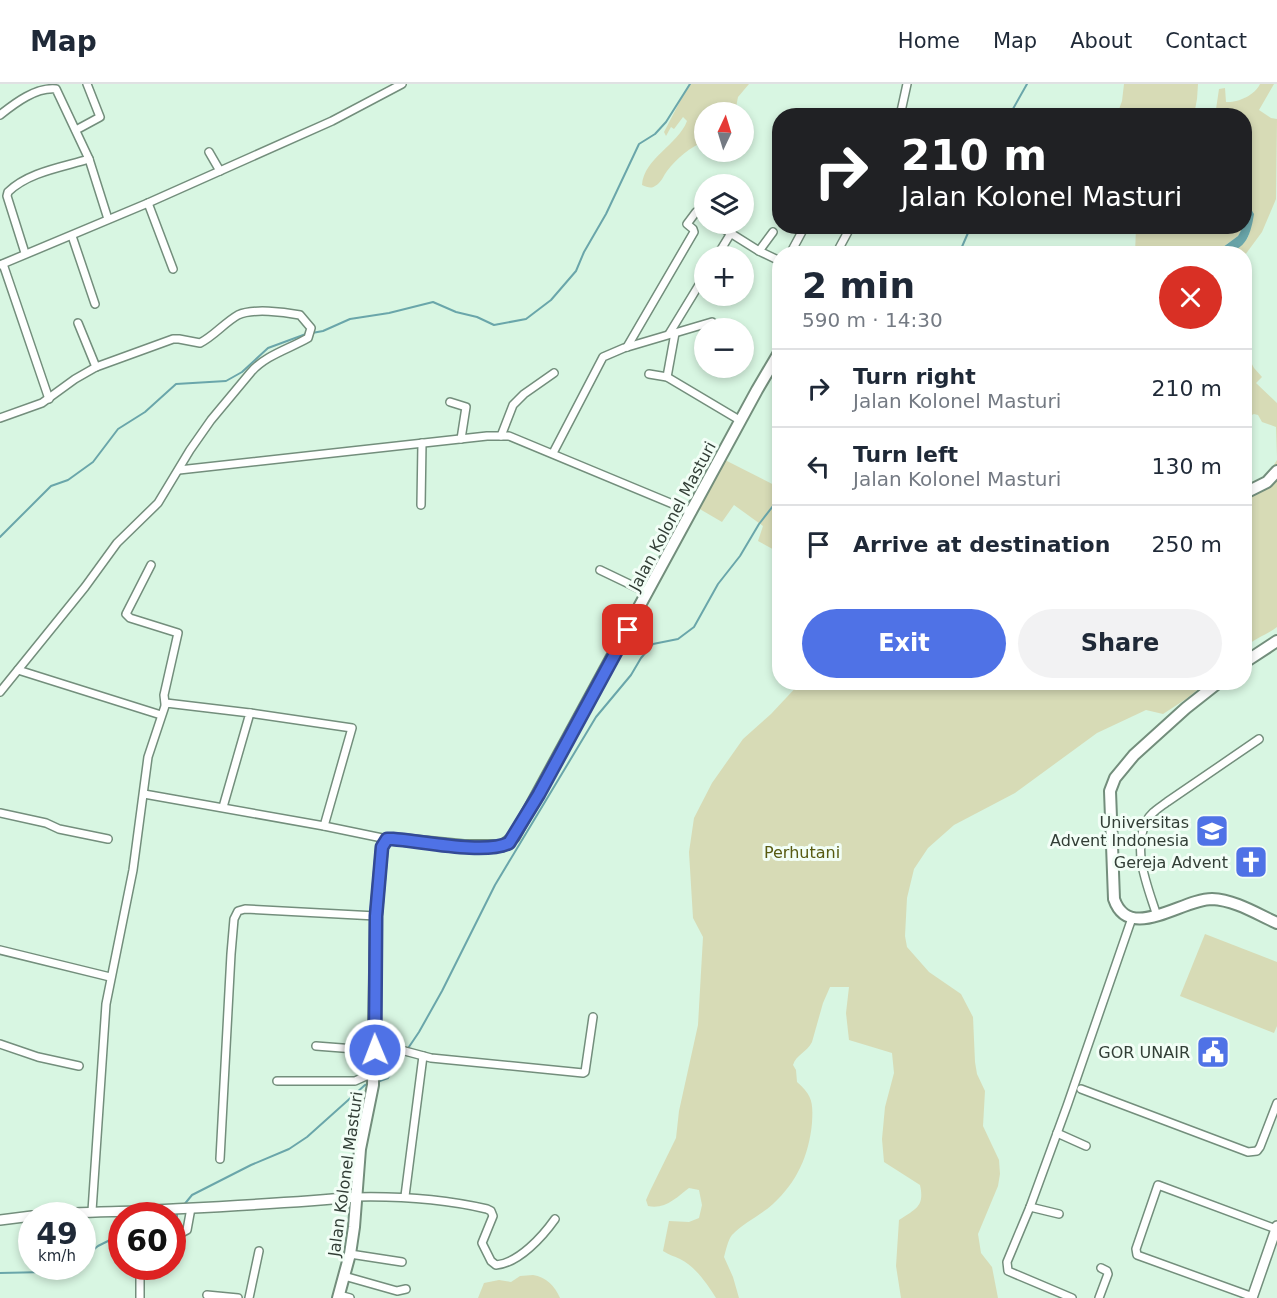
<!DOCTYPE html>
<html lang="en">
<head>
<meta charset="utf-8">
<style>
  :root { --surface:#fff; --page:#f2f2f3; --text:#1f2937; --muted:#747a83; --line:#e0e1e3; --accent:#4f72e6 }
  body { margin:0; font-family:"DejaVu Sans",sans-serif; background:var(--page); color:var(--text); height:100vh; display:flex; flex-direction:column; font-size:22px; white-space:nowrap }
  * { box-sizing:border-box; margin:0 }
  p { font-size:20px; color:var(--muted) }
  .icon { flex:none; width:33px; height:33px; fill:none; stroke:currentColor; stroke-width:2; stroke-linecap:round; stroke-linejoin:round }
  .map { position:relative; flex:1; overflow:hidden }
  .side { position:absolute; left:772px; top:162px; width:480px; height:444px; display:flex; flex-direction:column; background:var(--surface); border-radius:24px; box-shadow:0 3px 9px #0003 }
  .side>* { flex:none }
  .top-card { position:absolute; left:772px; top:24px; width:480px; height:126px; border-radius:24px; box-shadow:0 3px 9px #0003; background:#202124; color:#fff; overflow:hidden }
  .needle { width:39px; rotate:4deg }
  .buttons { position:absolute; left:694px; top:18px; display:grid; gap:12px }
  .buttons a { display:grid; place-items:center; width:60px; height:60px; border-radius:50%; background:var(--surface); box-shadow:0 3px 9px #0003; font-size:30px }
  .speed { position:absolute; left:18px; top:1118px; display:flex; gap:12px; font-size:30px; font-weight:700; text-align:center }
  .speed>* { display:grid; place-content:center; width:78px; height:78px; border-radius:50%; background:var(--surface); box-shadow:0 3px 9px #0003; line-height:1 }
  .speed small { font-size:15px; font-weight:400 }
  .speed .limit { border:9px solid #d22; background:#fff; color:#111 }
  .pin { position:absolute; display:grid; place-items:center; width:51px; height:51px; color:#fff; margin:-26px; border-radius:12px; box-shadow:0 3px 9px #0006 }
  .me { position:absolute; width:66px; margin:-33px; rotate:359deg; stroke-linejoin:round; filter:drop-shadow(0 0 4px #0008) }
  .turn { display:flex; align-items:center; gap:21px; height:126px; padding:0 30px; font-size:27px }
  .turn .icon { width:78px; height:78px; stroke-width:2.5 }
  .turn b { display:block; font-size:42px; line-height:51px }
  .round { display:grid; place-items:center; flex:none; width:63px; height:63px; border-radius:32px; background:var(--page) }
  .headline { display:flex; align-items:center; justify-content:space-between; height:102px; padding:0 30px }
  h1 { font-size:36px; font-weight:700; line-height:45px }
  .button { display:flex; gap:12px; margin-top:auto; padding:12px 30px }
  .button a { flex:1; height:69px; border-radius:36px; background:var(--accent); color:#fff; font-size:24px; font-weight:700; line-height:69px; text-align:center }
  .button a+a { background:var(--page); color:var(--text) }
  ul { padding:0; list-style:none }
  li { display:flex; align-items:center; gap:18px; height:78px; padding:0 30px; border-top:2px solid var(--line) }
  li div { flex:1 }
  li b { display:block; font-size:22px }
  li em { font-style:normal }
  header { display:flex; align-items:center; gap:36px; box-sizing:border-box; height:84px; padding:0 30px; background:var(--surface); border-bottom:2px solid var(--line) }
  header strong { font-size:28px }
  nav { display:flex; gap:33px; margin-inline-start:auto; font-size:21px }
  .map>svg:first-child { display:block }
  .green { fill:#d7dbb6 }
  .water { fill:#6aa6aa }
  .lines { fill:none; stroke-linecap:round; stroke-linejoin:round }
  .stream { stroke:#6aa6aa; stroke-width:2 }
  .street-casing { stroke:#738e7c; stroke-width:10 }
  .secondary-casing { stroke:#738e7c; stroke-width:12 }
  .primary-casing { stroke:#738e7c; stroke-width:14 }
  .street { stroke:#fff; stroke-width:7 }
  .secondary { stroke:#fff; stroke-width:9 }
  .primary { stroke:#fff; stroke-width:10 }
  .route-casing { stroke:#334a96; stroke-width:15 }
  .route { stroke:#4f72e6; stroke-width:10 }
  .labels { text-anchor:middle; stroke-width:6; stroke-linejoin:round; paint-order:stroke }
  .street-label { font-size:16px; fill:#323e36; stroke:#f2fef6 }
  .poi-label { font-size:16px; fill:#323e36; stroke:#f2fef6; text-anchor:end }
  .park-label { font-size:16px; fill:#575a11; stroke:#f2fef6 }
</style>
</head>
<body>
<header>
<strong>Map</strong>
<nav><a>Home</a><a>Map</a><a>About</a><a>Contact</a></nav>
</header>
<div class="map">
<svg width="1277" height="1214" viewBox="0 0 1277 1214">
  <rect width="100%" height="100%" fill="#d8f6e2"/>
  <g class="green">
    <path d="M689,0H749L738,13L735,28H705V57C690,63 677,74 667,87C664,91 661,99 655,102C651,105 647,103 642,101C644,74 678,61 687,37L683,33L674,45L671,43L666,52L664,48Z"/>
    <polygon points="1124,0 1198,0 1197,15 1194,31 1117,31 1122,17"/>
    <path d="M1260,0H1274L1259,26L1271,34L1277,35L1276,115L1262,148L1245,171V170L1228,169C1255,156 1251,147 1248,120L1245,121V32H1215L1219,5L1225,4L1226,18C1238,19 1255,11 1260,0Z"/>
    <polygon points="1239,142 1242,145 1238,152 1215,169 1135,170 1136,143"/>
    <polygon points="1245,267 1254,284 1262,293 1256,299 1277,319 1277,373 1276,343 1262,338 1258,331 1254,330 1245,334"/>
    <polygon points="725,376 780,404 780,469 758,457 763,442 734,421 722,438 698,424"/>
    <path d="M1277,376V543C1267,551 1254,554 1245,564V426L1249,414L1257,408Z"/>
    <path d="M801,598L1206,599L1186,615L1163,630L1146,626L1097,649L1015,709L954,741L928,764L914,785L907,814L905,852L907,863L929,888L961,910L973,933L975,978L977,990L985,1007L983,1042L999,1076L1000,1090L998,1102L978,1150L981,1169L992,1183L998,1214H901L896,1182L899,1136C915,1125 925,1123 920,1101L884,1078L882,1055L885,1023L894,989L892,969L849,956L846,929L849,903H830L823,919L812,958C807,968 796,971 793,981L796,986L797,998C813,1012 813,1019 812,1039C809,1071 797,1098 773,1120C761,1131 743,1139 732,1151C728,1156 726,1166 724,1173L733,1193L739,1214H716C708,1201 695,1182 680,1175C674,1172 669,1171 663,1167L669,1137L689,1138L699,1134L702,1121L699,1106L689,1104C677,1113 665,1126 648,1122L646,1116L650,1107L676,1054L679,1027L698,941L703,853L693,834L689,768L694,734L712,699L743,655L771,630Z"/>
    <polygon points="1205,850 1277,878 1277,942 1274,949 1180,912"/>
    <path d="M533,1191C546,1193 555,1202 560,1214H478L484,1199L499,1196L511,1198L520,1192Z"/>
  </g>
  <path class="water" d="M1248,120L1254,130C1250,155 1244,170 1215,169L1238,152L1243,143L1245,142V121Z"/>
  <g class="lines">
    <g class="stream">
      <polyline points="1009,32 1027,0"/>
      <polyline points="956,170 961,165 971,142"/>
      <polyline points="312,249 323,247 350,235 389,229 433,218 456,228 477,233 494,241 526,235 551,216 576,187 584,168 606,130 639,60 655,50 666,38 690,0"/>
      <polyline points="0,453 51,402 68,396 93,378 118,345 145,328 176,300 226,297 242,288 268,264 306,250"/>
      <polyline points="377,998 388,994 419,948 442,907 495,801 596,633 631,591 641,574 653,560 678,555 694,543 718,500 740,472 759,440 780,413"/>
      <polyline points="183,1122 192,1111 251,1081 289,1065 307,1053 365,1001 369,1000"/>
      <polyline points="169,1131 177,1128"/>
      <polyline points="172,1145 177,1139 177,1129"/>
      <polyline points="82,1175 98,1162 122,1150"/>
      <polyline points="0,1189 46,1188 61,1182"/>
    </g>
    <g class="street-casing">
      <g id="street">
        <path d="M0,31C15,19 36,3 56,5L89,75L108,135"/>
        <polyline points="900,32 907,0"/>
        <polyline points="76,46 100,33 87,0"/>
        <polyline points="209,68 220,87"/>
        <polyline points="148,119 173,185"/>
        <polyline points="716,140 759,167"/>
        <polyline points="773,148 759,167 780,177"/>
        <polyline points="72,152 95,220"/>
        <path d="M25,169L7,112L8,108C28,88 63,83 89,75"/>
        <polyline points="790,170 805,142"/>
        <polyline points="836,170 851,142"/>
        <polyline points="717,172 731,149"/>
        <polyline points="3,180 49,315"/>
        <polyline points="0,181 148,119 332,37 402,0"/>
        <polyline points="78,239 96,283"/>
        <polyline points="669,250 705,191"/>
        <polyline points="627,263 694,148 693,145 687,140 696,128 705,132"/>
        <polyline points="649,290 667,293 741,337"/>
        <polyline points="667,293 675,249"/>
        <polyline points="450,318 466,323 461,355"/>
        <path d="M0,334L42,319L75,295L96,283L173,255H179L200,259C214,252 224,239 238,231C253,224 284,228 300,231L311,244L308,254C289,265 266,271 251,288L211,336L190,366L158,419L117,459L85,503L0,608"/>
        <polyline points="501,352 513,321 524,310 554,289"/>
        <polyline points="553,369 603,273 624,264 712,238"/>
        <polyline points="179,386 487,352 509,352 692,428"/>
        <polyline points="421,421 422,359"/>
        <polyline points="151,481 126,530 130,534 178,549 164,611 165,620"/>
        <polyline points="600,486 648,509"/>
        <polyline points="18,586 161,631"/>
        <polyline points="250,629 352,644 324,742"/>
        <polyline points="144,710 324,742 387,755"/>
        <polyline points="0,729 46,739 59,745 108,755"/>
        <path d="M1157,832C1148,803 1132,768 1146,738C1150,729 1159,724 1167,718L1259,655"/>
        <polyline points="0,866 110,893"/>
        <polyline points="0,960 38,973 79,982"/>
        <polyline points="316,962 394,968 401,966 431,974 583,989 585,988 593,933"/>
        <polyline points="277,997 355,997 373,989"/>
        <polyline points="1081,1005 1248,1068 1257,1067 1260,1063 1277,1019"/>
        <polyline points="1057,1049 1086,1062"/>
        <polyline points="220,1075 231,870 234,835 238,827 245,825 376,832"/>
        <polyline points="405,1112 423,972"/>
        <path d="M356,1113C401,1112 443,1115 487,1125L491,1127L493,1132L482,1159L491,1177L496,1181C519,1179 543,1152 555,1135"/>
        <polyline points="1030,1123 1059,1130"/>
        <polyline points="92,1127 106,920 133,786 148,673 166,619 250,629 223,723"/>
        <polyline points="172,1154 187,1146 191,1124"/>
        <polyline points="350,1170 402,1178"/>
        <polyline points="344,1192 397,1207 406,1205"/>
        <polyline points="207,1211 238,1214"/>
        <polyline points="339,1211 350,1214"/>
        <polyline points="1253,1213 1137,1171 1136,1165 1158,1101 1276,1145"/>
        <polyline points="140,1214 140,1182"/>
        <polyline points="249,1214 259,1167"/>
        <polyline points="1072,1214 1008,1187 1007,1178 1030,1123 1067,1022 1132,834"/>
        <polyline points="1099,1214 1108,1190 1107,1187 1101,1184"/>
      </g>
    </g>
    <g class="secondary-casing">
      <g id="secondary">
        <path d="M42,1131C73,1128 104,1128 135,1127C209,1123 282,1120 356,1113"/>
        <polyline points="0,1136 32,1132"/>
        <polyline points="1252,1214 1277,1142"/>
      </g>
    </g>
    <g class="primary-casing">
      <g id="primary">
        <polyline points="1245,409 1267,398 1277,387"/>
        <polyline points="1245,578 1277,557"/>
        <path d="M1219,598L1186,624L1134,671L1115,694L1110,707L1114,815C1129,859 1182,815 1212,815C1235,816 1257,830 1277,839"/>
        <polyline points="338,1214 350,1170 354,1143 360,1065 373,1001 376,832 382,763 387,755 393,755 464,762 502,762 514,753 757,306 780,267"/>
      </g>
    </g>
    <use href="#street" class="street"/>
    <use href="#secondary" class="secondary"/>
    <use href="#primary" class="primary"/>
  </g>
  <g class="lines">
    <g class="route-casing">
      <path id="route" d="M375,966L376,832L382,763L387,755H393C421,757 485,771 509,759L539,710L628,546"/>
    </g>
    <use href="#route" class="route"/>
  </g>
  <defs>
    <g id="university-square" transform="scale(1.725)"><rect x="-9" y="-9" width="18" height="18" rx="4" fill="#4f72e6" stroke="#f2fef6"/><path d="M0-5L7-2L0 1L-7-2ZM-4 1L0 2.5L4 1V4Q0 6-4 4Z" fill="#fff"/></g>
    <g id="church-square" transform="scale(1.725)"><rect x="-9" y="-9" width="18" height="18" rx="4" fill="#4f72e6" stroke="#f2fef6"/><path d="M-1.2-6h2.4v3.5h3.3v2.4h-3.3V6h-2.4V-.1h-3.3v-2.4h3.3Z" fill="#fff"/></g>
    <g id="civic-square" transform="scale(1.725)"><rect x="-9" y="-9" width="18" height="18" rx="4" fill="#4f72e6" stroke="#f2fef6"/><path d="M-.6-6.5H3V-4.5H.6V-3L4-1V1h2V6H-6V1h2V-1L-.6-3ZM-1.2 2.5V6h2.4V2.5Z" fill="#fff"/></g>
  </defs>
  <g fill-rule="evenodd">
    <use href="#university-square" x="1212" y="747"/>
    <use href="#church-square" x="1251" y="778"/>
    <use href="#civic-square" x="1213" y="968"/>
  </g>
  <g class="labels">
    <g class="street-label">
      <text transform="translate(672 432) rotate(-62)" y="6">Jalan Kolonel Masturi</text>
      <text transform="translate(345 1090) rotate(-82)" y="6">Jalan Kolonel Masturi</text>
    </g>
    <g class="poi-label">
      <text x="1189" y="744">Universitas<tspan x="1189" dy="18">Advent Indonesia</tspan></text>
      <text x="1228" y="784">Gereja Advent</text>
      <text x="1190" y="974">GOR UNAIR</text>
    </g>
    <g class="park-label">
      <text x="802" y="774">Perhutani</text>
    </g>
  </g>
</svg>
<div class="buttons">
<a><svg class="needle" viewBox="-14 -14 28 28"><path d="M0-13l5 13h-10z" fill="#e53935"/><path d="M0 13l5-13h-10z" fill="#747a83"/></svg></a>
<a><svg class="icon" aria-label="layers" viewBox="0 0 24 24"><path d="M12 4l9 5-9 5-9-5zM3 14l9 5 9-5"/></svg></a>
<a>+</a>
<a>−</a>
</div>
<div class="speed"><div>49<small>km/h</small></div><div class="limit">60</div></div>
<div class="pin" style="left:628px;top:546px;background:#d93025"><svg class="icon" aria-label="arrive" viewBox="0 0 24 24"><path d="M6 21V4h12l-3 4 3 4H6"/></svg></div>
<svg class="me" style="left:375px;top:966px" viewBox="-20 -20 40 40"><circle r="17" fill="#4f72e6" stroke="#fff" stroke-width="3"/><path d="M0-11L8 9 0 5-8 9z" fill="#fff"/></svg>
<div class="top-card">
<div class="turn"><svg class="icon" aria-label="right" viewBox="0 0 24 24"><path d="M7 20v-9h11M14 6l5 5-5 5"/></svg><div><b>210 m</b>Jalan Kolonel Masturi</div></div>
</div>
<section class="side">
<div class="headline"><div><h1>2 min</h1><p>590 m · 14:30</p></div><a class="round" style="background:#d93025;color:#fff"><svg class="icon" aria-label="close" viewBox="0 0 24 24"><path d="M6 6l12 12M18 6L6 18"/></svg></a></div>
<ul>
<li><svg class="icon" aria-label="right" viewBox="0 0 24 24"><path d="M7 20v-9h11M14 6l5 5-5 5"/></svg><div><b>Turn right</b><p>Jalan Kolonel Masturi</p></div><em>210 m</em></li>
<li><svg class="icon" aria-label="left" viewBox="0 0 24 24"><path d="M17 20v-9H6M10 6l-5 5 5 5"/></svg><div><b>Turn left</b><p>Jalan Kolonel Masturi</p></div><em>130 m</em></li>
<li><svg class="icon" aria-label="arrive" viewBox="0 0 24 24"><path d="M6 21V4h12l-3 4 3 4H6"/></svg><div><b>Arrive at destination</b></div><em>250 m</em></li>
</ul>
<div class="button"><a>Exit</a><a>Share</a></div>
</section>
</div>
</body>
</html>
